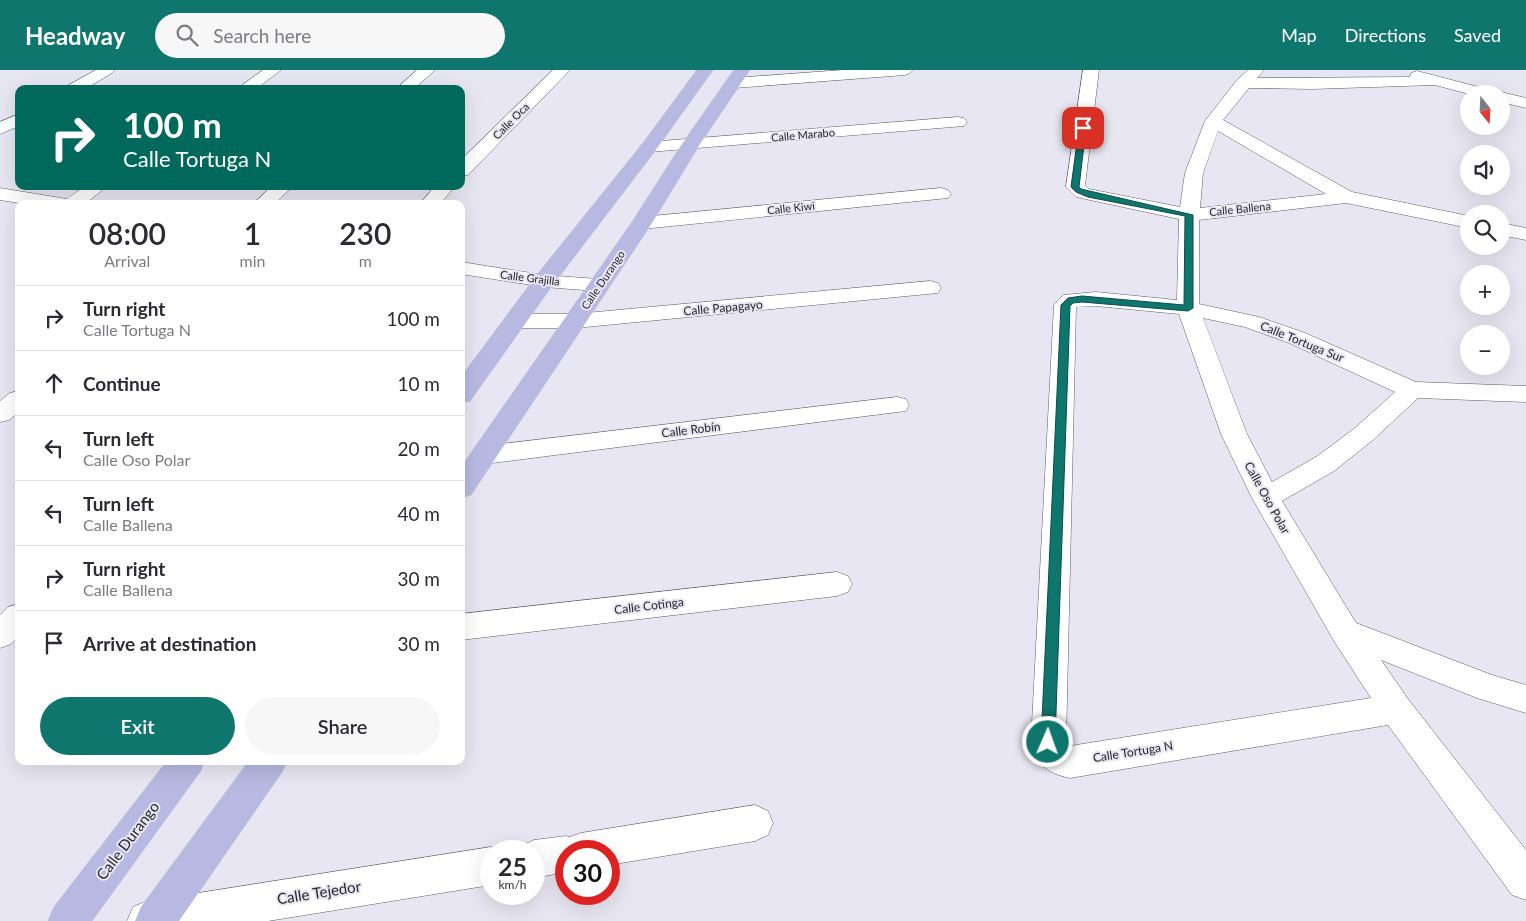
<!DOCTYPE html>
<html lang="en">
<head>
<meta charset="utf-8">
<style>
  :root { --surface:#fff; --page:#f7f7f7; --text:#2b2b33; --muted:#7c7c81; --line:#e1e1e2; --accent:#0f766e }
  body { margin:0; font-family:Lato,sans-serif; background:var(--page); color:var(--text); height:100vh; display:flex; flex-direction:column; font-size:19px; white-space:nowrap }
  * { box-sizing:border-box; margin:0 }
  p { font-size:16px; color:var(--muted) }
  .icon { flex:none; width:28px; height:28px; fill:none; stroke:currentColor; stroke-width:2; stroke-linecap:round; stroke-linejoin:round }
  .map { position:relative; flex:1; overflow:hidden }
  .panel { position:absolute; left:15px; top:130px; width:450px; height:565px; display:flex; flex-direction:column; background:var(--surface); border-radius:10px; box-shadow:0 5px 20px #0002 }
  .panel>* { flex:none }
  .guide { position:absolute; left:15px; top:15px; width:450px; height:105px; border-radius:10px; box-shadow:0 5px 20px #0002; background:#00695c; color:#fff; overflow:hidden }
  .needle { width:32px; rotate:162deg }
  .controls { position:absolute; left:1460px; top:15px; display:grid; gap:10px }
  .controls a { display:grid; place-items:center; width:50px; height:50px; border-radius:50%; background:var(--surface); box-shadow:0 5px 20px #0002; font-size:25px }
  .speed { position:absolute; left:480px; top:770px; display:flex; gap:10px; font-size:25px; font-weight:700; text-align:center }
  .speed>* { display:grid; place-content:center; width:65px; height:65px; border-radius:50%; background:var(--surface); box-shadow:0 5px 20px #0002; line-height:1 }
  .speed small { font-size:12px; font-weight:400 }
  .speed .limit { border:8px solid #d22; background:#fff; color:#111 }
  .pin { position:absolute; display:grid; place-items:center; width:42px; height:42px; color:#fff; margin:-21px; border-radius:10px; box-shadow:0 2px 8px #0006 }
  .me { position:absolute; width:55px; margin:-28px; rotate:2deg; stroke-linejoin:round; filter:drop-shadow(0 0 4px #0008) }
  .turn { display:flex; align-items:center; gap:18px; height:105px; padding:0 25px; font-size:22px }
  .turn .icon { width:65px; height:65px; stroke-width:2.5 }
  .turn b { display:block; font-size:35px; line-height:42px }
  .eta { display:flex; justify-content:space-evenly; align-items:center; height:85px; text-align:center }
  .eta b { font-size:30px; font-weight:600; line-height:35px }
  .button { display:flex; gap:10px; margin-top:auto; padding:10px 25px }
  .button a { flex:1; height:58px; border-radius:30px; background:var(--accent); color:#fff; font-size:20px; font-weight:600; line-height:58px; text-align:center }
  .button a+a { background:var(--page); color:var(--text) }
  ul { padding:0; list-style:none }
  li { display:flex; align-items:center; gap:15px; height:65px; padding:0 25px; border-top:1px solid var(--line) }
  li div { flex:1 }
  li b { display:block; font-size:19px }
  li em { font-style:normal }
  header { display:flex; align-items:center; gap:30px; box-sizing:border-box; height:70px; padding:0 25px; background:var(--accent); color:#fff }
  header strong { font-size:24px }
  nav { display:flex; gap:28px; margin-inline-start:auto; font-size:18px }
  .search { width:350px; height:45px; background:var(--page); display:flex; align-items:center; gap:12px; box-sizing:border-box; padding:0 18px; border-radius:28px; color:var(--muted); font-size:19px }
  .map>svg:first-child { display:block }
  .lines { fill:none; stroke-linecap:round; stroke-linejoin:round }
  .minor-casing { stroke:#5d5d66; stroke-width:1 }
  .major-casing { stroke:#c7c7c8; stroke-width:1 }
  .minor { fill:#fff; fill-rule:evenodd }
  .major { fill:#b8b9e3; fill-rule:evenodd }
  .route { fill:#0f766e; stroke:#0a4d48 }
  .labels { text-anchor:middle; stroke-width:4; stroke-linejoin:round; paint-order:stroke }
  .far-street-label { font-size:11px; fill:#28282c; stroke:#e7e6f2 }
  .street-label { font-size:12px; fill:#28282c; stroke:#e7e6f2 }
  .near-street-label { font-size:15px; fill:#28282c; stroke:#e7e6f2 }
</style>
</head>
<body>
<header>
<strong>Headway</strong>
<div class="search"><svg class="icon" aria-label="search" viewBox="0 0 24 24"><circle cx="10" cy="10" r="6"/><path d="M15 15l6 6"/></svg>Search here</div>
<nav><a>Map</a><a>Directions</a><a>Saved</a></nav>
</header>
<div class="map">
<svg width="1526" height="851" viewBox="0 0 1526 851">
  <rect width="100%" height="100%" fill="#e7e6f2"/>
  <g class="lines">
    <g class="minor-casing">
      <g id="minor">
        <polygon points="96,0 115,0 112,3 85,19 65,19 67,16"/>
        <polygon points="263,0 281,0 256,19 237,19"/>
        <polygon points="417,0 435,0 414,19 396,19"/>
        <polygon points="553,0 570,0 468,105 461,106 461,90"/>
        <polygon points="843,0 913,0 910,3 905,5 734,18 728,16 726,13 728,10 734,8"/>
        <path d="M1083,0H1099L1085,115L1089,119L1180,137L1185,103L1205,51L1237,10L1248,0H1264L1257,8L1410,7L1411,3L1417,1L1494,21L1496,23L1501,22L1526,28V38L1501,32V24H1469L1435,15L1312,19L1249,18L1223,50L1352,122L1469,146V158L1346,133L1199,150V234L1259,247L1305,263L1416,312L1526,316V332L1418,328L1373,370L1334,401L1282,431L1356,553L1492,605L1526,615V643L1477,628L1381,590L1408,629L1526,780V830L1512,825L1388,655L1070,708C1046,703 1038,695 1031,672L1054,235L1063,225L1096,222L1177,230L1179,149L1076,127L1066,117ZM1218,61L1326,124L1200,138L1203,103ZM1096,236L1179,244L1221,364L1252,428L1334,571L1371,628L1070,676L1066,672L1076,237ZM1203,248L1245,257L1289,273L1395,322L1355,358L1316,387L1272,412L1247,364Z"/>
        <polygon points="19,44 19,56 0,64 0,52"/>
        <polygon points="958,47 964,48 967,52 964,56 649,82 643,81 640,77 643,73 649,72"/>
        <polygon points="85,116 107,116 85,134 26,134 0,130 0,118 67,129"/>
        <polygon points="272,116 293,116 274,134 253,134"/>
        <polygon points="435,116 455,116 440,134 420,134"/>
        <polygon points="941,118 948,120 951,124 948,128 642,159 635,157 632,153 635,149 642,147"/>
        <polygon points="1501,153 1526,158 1526,170 1501,165"/>
        <polygon points="461,192 544,205 598,209 606,210 609,215 606,220 598,221 544,217 461,204"/>
        <polygon points="930,211 938,213 941,218 938,223 575,258 517,258 509,256 506,251 509,246 517,244 575,244"/>
        <polygon points="19,321 19,342 9,350 0,352 0,331 10,323"/>
        <polygon points="897,327 906,329 909,335 906,341 484,394 475,391 471,385 475,379 484,376"/>
        <polygon points="837,502 848,506 852,514 848,522 837,526 461,570 461,544"/>
        <polygon points="19,534 19,566 11,574 0,578 0,545 8,537"/>
        <polygon points="755,735 768,741 773,753 768,765 755,771 609,795 609,781 566,781 566,802 534,808 534,781 518,781 521,776 534,770 566,766 570,767 581,763"/>
        <polygon points="491,777 501,781 491,781 491,815 268,851 127,851 133,837 147,831"/>
      </g>
    </g>
    <g class="major-casing">
      <g id="major">
        <polygon points="697,0 713,0 655,81 552,216 470,331 461,333 461,307 536,206 643,73"/>
        <polygon points="734,0 750,0 700,74 652,153 471,425 461,428 461,397 632,152 682,74"/>
        <polygon points="167,691 205,691 200,702 92,851 48,851 54,837"/>
        <polygon points="249,691 287,691 282,702 179,851 135,851 141,837"/>
      </g>
    </g>
    <use href="#minor" class="minor"/>
    <use href="#major" class="major"/>
  </g>
  <polygon class="route" points="1083,56 1086,58 1079,117 1081,119 1193,145 1193,238 1188,241 1082,232 1073,233 1070,236 1055,672 1053,677 1048,678 1043,677 1041,672 1061,235 1068,228 1082,226 1184,235 1185,146 1088,127 1076,122 1071,117 1079,58"/>
  <g class="labels">
    <g class="far-street-label">
      <text transform="translate(511 51) rotate(-45)" y="4">Calle Oca</text>
      <text transform="translate(803 65) rotate(-5)" y="4">Calle Marabo</text>
      <text transform="translate(791 138) rotate(-6)" y="4">Calle Kiwi</text>
      <text transform="translate(1240 139) rotate(-6)" y="4">Calle Ballena</text>
      <text transform="translate(530 208) rotate(7)" y="4">Calle Grajilla</text>
      <text transform="translate(603 210) rotate(-56)" y="4">Calle Durango</text>
    </g>
    <g class="street-label">
      <text transform="translate(723 238) rotate(-5)" y="4">Calle Papagayo</text>
      <text transform="translate(1302 272) rotate(22)" y="4">Calle Tortuga Sur</text>
      <text transform="translate(691 360) rotate(-7)" y="4">Calle Robín</text>
      <text transform="translate(1267 428) rotate(61)" y="4">Calle Oso Polar</text>
      <text transform="translate(649 536) rotate(-7)" y="4">Calle Cotinga</text>
      <text transform="translate(1133 682) rotate(-9)" y="4">Calle Tortuga N</text>
    </g>
    <g class="near-street-label">
      <text transform="translate(128 771) rotate(-53)" y="5">Calle Durango</text>
      <text transform="translate(319 823) rotate(-9)" y="5">Calle Tejedor</text>
    </g>
  </g>
</svg>
<div class="controls">
<a><svg class="needle" viewBox="-14 -14 28 28"><path d="M0-13l5 13h-10z" fill="#e53935"/><path d="M0 13l5-13h-10z" fill="#7c7c81"/></svg></a>
<a><svg class="icon" aria-label="sound" viewBox="0 0 24 24"><path d="M4 9h4l5-4v14l-5-4H4zM17 9q2 3 0 6"/></svg></a>
<a><svg class="icon" aria-label="search" viewBox="0 0 24 24"><circle cx="10" cy="10" r="6"/><path d="M15 15l6 6"/></svg></a>
<a>+</a>
<a>−</a>
</div>
<div class="speed"><div>25<small>km/h</small></div><div class="limit">30</div></div>
<div class="pin" style="left:1083px;top:58px;background:#d93025"><svg class="icon" aria-label="arrive" viewBox="0 0 24 24"><path d="M6 21V4h12l-3 4 3 4H6"/></svg></div>
<svg class="me" style="left:1048px;top:672px" viewBox="-20 -20 40 40"><circle r="17" fill="#0f766e" stroke="#fff" stroke-width="3"/><path d="M0-11L8 9 0 5-8 9z" fill="#fff"/></svg>
<div class="guide">
<div class="turn"><svg class="icon" aria-label="right" viewBox="0 0 24 24"><path d="M7 20v-9h11M14 6l5 5-5 5"/></svg><div><b>100 m</b>Calle Tortuga N</div></div>
</div>
<section class="panel">
<div class="eta">
<div><b>08:00</b><p>Arrival</p></div>
<div><b>1</b><p>min</p></div>
<div><b>230</b><p>m</p></div>
</div>
<ul>
<li><svg class="icon" aria-label="right" viewBox="0 0 24 24"><path d="M7 20v-9h11M14 6l5 5-5 5"/></svg><div><b>Turn right</b><p>Calle Tortuga N</p></div><em>100 m</em></li>
<li><svg class="icon" aria-label="ahead" viewBox="0 0 24 24"><path d="M12 20V5M6 11l6-6 6 6"/></svg><div><b>Continue</b></div><em>10 m</em></li>
<li><svg class="icon" aria-label="left" viewBox="0 0 24 24"><path d="M17 20v-9H6M10 6l-5 5 5 5"/></svg><div><b>Turn left</b><p>Calle Oso Polar</p></div><em>20 m</em></li>
<li><svg class="icon" aria-label="left" viewBox="0 0 24 24"><path d="M17 20v-9H6M10 6l-5 5 5 5"/></svg><div><b>Turn left</b><p>Calle Ballena</p></div><em>40 m</em></li>
<li><svg class="icon" aria-label="right" viewBox="0 0 24 24"><path d="M7 20v-9h11M14 6l5 5-5 5"/></svg><div><b>Turn right</b><p>Calle Ballena</p></div><em>30 m</em></li>
<li><svg class="icon" aria-label="arrive" viewBox="0 0 24 24"><path d="M6 21V4h12l-3 4 3 4H6"/></svg><div><b>Arrive at destination</b></div><em>30 m</em></li>
</ul>
<div class="button"><a>Exit</a><a>Share</a></div>
</section>
</div>
</body>
</html>
